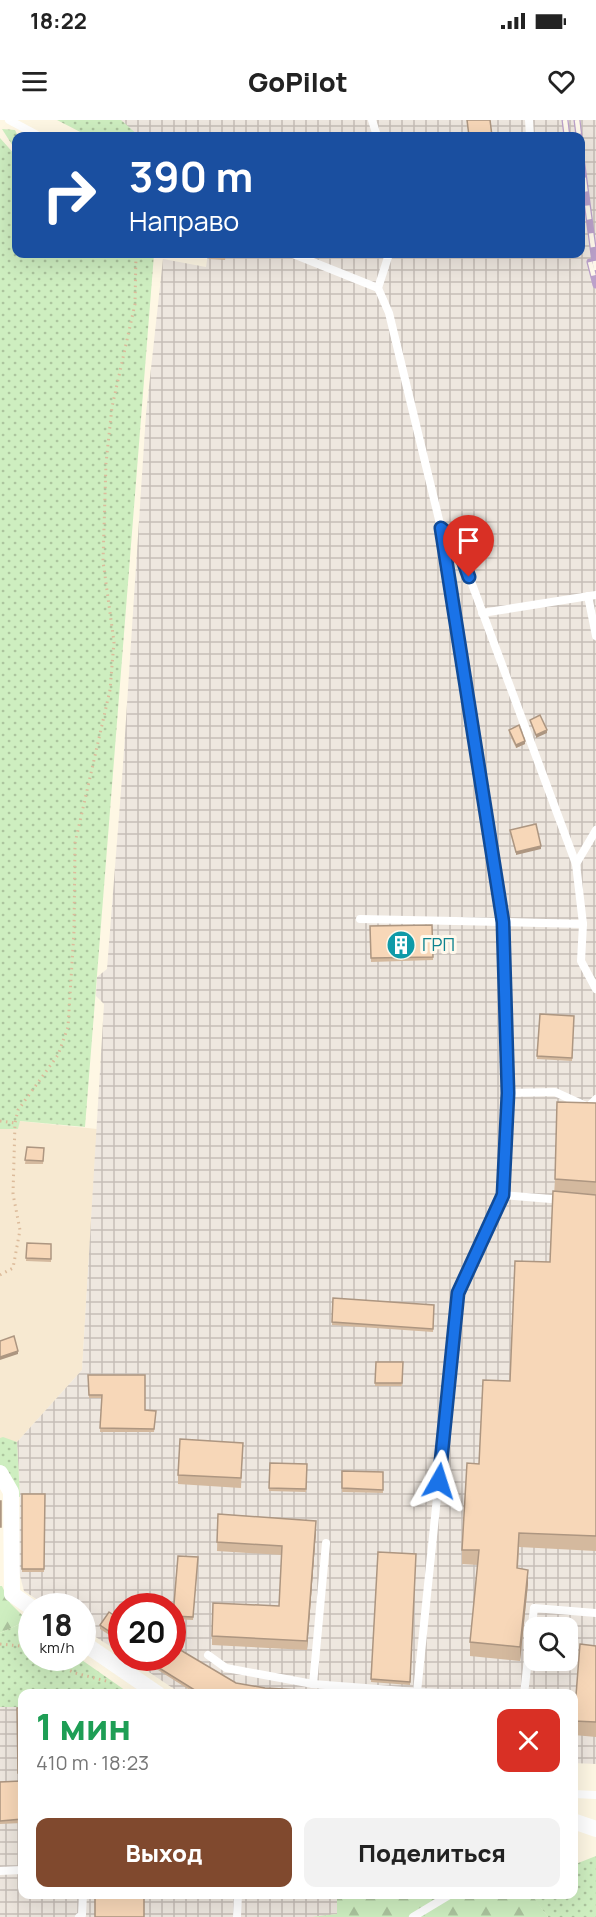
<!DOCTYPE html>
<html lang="ru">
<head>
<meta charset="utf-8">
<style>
  :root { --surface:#fff; --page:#f2f2f2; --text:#222; --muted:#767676; --accent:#80492e }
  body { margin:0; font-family:Manrope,sans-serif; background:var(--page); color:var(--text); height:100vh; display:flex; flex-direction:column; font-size:22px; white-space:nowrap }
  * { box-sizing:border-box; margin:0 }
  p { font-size:20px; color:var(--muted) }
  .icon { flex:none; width:33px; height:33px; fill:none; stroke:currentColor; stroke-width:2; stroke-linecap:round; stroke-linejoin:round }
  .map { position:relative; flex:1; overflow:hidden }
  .side { position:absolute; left:18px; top:1569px; width:560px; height:210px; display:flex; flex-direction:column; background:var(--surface); border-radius:12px; box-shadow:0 6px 24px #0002 }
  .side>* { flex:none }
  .hud { position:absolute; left:12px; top:12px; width:573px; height:126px; border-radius:12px; box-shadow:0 6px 24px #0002; background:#1a4fa0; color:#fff; overflow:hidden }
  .controls { position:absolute; left:524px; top:1497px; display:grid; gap:12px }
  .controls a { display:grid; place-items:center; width:54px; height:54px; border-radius:12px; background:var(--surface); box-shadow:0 6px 24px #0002; font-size:30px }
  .speed { position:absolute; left:18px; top:1473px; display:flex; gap:12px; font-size:30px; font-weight:700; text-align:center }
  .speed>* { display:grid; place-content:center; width:78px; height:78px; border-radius:50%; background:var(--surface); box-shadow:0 6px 24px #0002; line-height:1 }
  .speed small { font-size:15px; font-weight:400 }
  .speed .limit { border:9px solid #d22; background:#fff; color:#111 }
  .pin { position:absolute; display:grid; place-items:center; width:51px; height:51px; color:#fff; margin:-62px -26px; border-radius:50% 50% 50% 0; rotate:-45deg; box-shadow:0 0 6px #0007 }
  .pin .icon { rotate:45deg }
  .me { position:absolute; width:66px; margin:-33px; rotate:6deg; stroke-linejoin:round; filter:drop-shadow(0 0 4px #0008) }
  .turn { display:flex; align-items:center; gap:21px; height:126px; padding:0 18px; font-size:27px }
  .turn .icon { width:78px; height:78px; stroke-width:2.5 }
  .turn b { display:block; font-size:42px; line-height:51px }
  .round { display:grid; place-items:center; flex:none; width:63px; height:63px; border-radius:12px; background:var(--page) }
  .summary { display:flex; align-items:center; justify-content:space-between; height:102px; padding:0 18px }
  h1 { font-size:36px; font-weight:800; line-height:45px; color:#1e9e55 }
  .primary-button { display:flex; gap:12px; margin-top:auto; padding:12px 18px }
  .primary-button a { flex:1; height:69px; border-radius:12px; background:var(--accent); color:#fff; font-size:24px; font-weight:800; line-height:69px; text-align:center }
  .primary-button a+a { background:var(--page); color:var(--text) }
  .status { display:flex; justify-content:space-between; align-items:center; height:42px; padding:0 30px; background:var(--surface); direction:ltr }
  .status svg { height:16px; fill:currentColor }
  header { display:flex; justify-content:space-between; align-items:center; height:78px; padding:0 18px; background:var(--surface); font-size:27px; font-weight:800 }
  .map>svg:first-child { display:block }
  .residential { fill:#f7e9d1 }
  .industrial { fill:url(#industrial-grid); fill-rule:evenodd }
  .green { fill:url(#green-dots) }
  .forest { fill:url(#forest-firs) }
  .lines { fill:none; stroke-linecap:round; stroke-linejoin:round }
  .path { stroke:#dcbb9b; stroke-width:3; stroke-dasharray:1.5 4.5; stroke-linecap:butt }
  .lane { stroke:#fff; stroke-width:8 }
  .street { stroke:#fff; stroke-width:16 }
  .rail-casing { stroke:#bba1ca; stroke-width:7 }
  .rail { stroke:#fff9ec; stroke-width:4.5; stroke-dasharray:14; stroke-linecap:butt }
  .wall { fill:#d4b99e }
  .shaded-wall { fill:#ad9681 }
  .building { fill:#f7d7b8; stroke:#ad9681; stroke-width:1.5 }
  .route-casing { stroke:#114b97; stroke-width:15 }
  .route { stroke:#1a73e8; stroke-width:10 }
  .labels { text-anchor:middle; stroke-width:6; stroke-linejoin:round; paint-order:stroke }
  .culture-label { font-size:18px; fill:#0d838f; stroke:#fff9ec; text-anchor:start }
</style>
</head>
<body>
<div class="status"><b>18:22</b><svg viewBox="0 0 49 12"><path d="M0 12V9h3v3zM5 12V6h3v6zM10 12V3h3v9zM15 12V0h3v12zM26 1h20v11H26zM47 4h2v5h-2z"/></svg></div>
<header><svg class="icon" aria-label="menu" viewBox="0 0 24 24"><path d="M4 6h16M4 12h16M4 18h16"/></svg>GoPilot<svg class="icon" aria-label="heart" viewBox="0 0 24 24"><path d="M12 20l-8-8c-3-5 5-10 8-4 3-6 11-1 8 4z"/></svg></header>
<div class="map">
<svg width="596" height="1797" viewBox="0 0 596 1797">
  <defs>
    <pattern id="industrial-grid" width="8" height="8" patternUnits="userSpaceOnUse" patternTransform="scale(1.5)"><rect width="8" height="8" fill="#eee7df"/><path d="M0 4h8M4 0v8" fill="none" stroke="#c6beb7"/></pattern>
    <pattern id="green-dots" width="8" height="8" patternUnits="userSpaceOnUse" patternTransform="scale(1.5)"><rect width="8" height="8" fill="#ceeec0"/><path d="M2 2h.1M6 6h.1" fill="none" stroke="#acc49e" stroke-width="1.8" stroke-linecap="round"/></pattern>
    <pattern id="forest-firs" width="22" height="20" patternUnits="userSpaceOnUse" patternTransform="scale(1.5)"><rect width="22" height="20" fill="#ceeec0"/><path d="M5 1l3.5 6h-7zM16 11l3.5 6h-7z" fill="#acc49e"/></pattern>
  </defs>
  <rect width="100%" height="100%" fill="#fef7e4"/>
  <polygon class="residential" points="19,1001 97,1009 82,1250 17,1322 0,1318 0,1009 18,1009"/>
  <g class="industrial">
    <path d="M118,0H596V1644L573,1643V1574L180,1573L128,1538H172V1486H122L121,1533L83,1509L82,1486H47L24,1471L19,1452L20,1377L17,1322L82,1250L104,884L96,876L97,857L107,849L123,645L146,294L163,139L206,147L208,134H580V16H137ZM534,1508H567V1540H534Z"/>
    <polygon points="0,1587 22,1587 22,1774 337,1775 338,1794 311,1797 0,1797"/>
  </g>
  <g class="green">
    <polygon points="57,0 121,0 139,16 88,16"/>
    <polygon points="2,9 15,10 18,16 16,16 16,31"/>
    <polygon points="0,18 16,36 16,134 154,134 85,1007 20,1001 18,1009 0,1009"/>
    <polygon points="3,1317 17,1322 20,1377 0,1365 0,1318"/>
    <polygon points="20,1504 31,1504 32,1538 79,1538 129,1573 22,1574 22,1587 0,1587 0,1513"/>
    <polygon points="596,1736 596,1797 548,1797 531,1775 573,1774 573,1745"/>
  </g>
  <g class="forest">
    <polygon points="0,1466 2,1466 10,1483 31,1504 20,1504 0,1513"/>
    <polygon points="531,1774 548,1797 311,1797 337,1794 337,1775"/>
  </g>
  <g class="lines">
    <g class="path">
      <polyline points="0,1001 15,1003"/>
      <polyline points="0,1155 13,1148 20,1110 13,1074 15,1003 18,990 58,935 68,907 74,811 75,723 110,570 114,522 103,441 106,343 112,287 135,184 136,134"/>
      <polyline points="0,1524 20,1526 32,1532"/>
      <polyline points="43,1538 75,1553 110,1562"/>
    </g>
    <g class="lane">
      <polyline points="9,0 39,16"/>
      <polyline points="372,0 377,16"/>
      <polyline points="529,0 530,16"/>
      <polyline points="293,134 378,168 389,193 441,408 456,421 576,744 583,804 581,841 596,869"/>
      <polyline points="378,168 389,134"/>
      <polyline points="441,408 503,802 583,804"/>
      <polyline points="588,476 596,516"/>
      <polyline points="482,493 596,475"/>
      <polyline points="576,744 596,710"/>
      <polyline points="360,799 503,802 508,973"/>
      <polyline points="563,1080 503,1075 508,973 555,972 588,987 596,979"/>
      <polyline points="208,1535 226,1548 313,1564 417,1572"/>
      <polyline points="313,1564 326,1423"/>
      <polyline points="468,1574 417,1572 458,1173 503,1075"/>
      <polyline points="524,1574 534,1488 596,1493"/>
      <polyline points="573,1674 596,1675"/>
      <polyline points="0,1751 22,1750"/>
      <polyline points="79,1797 82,1795 83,1774"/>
      <polyline points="237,1797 238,1774"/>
      <polyline points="413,1797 451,1774"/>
    </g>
    <g class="street">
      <polyline points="0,1353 11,1372 12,1474 32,1488"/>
      <polyline points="82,1522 158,1574"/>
      <polyline points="573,1701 596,1709"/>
    </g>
    <g class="rail-casing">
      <g id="rail">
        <polyline points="565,0 567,16"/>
        <polyline points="577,0 579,16"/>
        <polyline points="580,30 596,150"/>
        <polyline points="590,142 596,165"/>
      </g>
    </g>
    <use href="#rail" class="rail"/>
  </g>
  <g class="wall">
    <polygon points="209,134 226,134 225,140 209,139"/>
    <polygon points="509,610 525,624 516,628 509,613"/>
    <polygon points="432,805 433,840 371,842 370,806"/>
    <polygon points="540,894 574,896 572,941 537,939"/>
    <polygon points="596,983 596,1431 519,1427 518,1449 528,1464 520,1541 470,1536 470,1522 478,1445 462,1444 462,1430 479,1344 510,1261 550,1142 555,1059"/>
    <polygon points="27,1027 44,1028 43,1044 25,1044"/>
    <polygon points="27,1123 51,1124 51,1142 26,1141"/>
    <polygon points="333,1178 434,1185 433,1212 332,1205"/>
    <polygon points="376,1242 403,1242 402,1266 375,1266"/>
    <polygon points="88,1255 145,1290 156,1291 154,1312 100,1312 102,1278 89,1278"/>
    <polygon points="243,1323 241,1368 178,1364 178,1355"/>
    <polygon points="270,1343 307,1344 306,1372 269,1371"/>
    <polygon points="342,1351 383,1352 383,1373 342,1372"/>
    <polygon points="22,1374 45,1374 44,1452 22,1452"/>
    <polygon points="218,1394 316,1411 307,1530 212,1525 212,1516 279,1486 282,1435 217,1431"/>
    <polygon points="378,1432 416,1434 410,1565 371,1562"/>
    <polygon points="178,1436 198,1437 193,1500 173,1499"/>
    <polygon points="122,1501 122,1523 100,1509 100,1505"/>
    <polygon points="596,1526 596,1617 574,1615 574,1601"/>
    <polygon points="139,1538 172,1538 236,1563 301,1574 196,1574"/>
    <polygon points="17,1588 22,1588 22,1656 18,1656"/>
    <polygon points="20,1661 22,1703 0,1704 0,1662"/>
  </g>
  <g class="shaded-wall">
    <polygon points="547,610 547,613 536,618 536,615"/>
    <polygon points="525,621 525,624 516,628 516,625"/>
    <polygon points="541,726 541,729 516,735 516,732"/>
    <polygon points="18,1231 18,1234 0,1240 0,1237"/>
    <polygon points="316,1401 316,1411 307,1530 307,1521"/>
    <polygon points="528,1450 528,1464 520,1541 520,1527"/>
  </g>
  <g class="building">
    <polygon points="467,0 490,0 492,16 469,16"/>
    <polygon points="363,13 369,16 361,16"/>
    <polygon points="209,134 226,134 225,137 209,136"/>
    <polygon points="540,595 547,610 536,615 530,600"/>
    <polygon points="519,605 525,621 516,625 509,610"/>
    <polygon points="536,704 541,726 516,732 510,710"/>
    <polygon points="432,805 433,837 371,838 370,806"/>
    <polygon points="540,894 574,896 572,938 537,936"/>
    <polygon points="557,982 596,983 596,1062 555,1059"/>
    <polygon points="27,1027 44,1028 43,1041 25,1040"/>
    <polygon points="553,1071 596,1075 596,1416 519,1413 517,1448 528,1450 520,1527 470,1522 479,1430 462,1430 467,1343 479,1344 483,1260 510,1261 515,1141 550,1142"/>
    <polygon points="27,1123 51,1124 51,1139 26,1138"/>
    <polygon points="333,1178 434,1185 433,1209 332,1202"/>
    <polygon points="14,1216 18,1231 0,1237 0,1221"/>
    <polygon points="376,1242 403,1242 402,1263 375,1263"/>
    <polygon points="88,1255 145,1255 145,1290 156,1291 154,1309 100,1308 102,1275 89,1275"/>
    <polygon points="180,1319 243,1323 241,1358 178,1355"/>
    <polygon points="270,1343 307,1344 306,1369 269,1368"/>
    <polygon points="342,1351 383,1352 383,1370 342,1368"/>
    <polygon points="22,1374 45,1374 44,1449 22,1449"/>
    <rect x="0" y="1381" width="1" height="26"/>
    <polygon points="218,1394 316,1401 307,1521 212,1516 213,1483 279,1486 282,1426 217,1422"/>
    <polygon points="378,1432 416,1434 410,1562 371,1559"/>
    <polygon points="178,1436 198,1437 193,1497 173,1496"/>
    <polygon points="109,1492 122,1501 122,1520 100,1505"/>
    <polygon points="580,1524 596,1526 596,1602 574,1601"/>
    <polygon points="172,1525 236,1563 265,1568 301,1570 301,1574 201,1574 143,1538 172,1538"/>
    <polygon points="17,1588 22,1588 22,1653 18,1653"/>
    <polygon points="20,1661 22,1699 0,1701 0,1662"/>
    <rect x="95" y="1774" width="49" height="23"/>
  </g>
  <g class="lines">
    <g class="route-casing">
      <polyline id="route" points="439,1361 458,1173 503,1075 508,973 503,802 441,408 456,421 469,457"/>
    </g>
    <use href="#route" class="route"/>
  </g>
  <defs>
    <g id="building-disc" transform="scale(1.5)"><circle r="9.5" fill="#0f9aa8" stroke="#fff9ec"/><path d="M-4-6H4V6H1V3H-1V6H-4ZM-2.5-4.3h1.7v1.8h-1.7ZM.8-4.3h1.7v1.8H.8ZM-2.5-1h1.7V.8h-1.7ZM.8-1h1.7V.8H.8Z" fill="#fff"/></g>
  </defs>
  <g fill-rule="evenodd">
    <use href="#building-disc" x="401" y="825"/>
  </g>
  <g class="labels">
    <g class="culture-label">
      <text x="422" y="831">ГРП</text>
    </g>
  </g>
</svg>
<div class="controls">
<a><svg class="icon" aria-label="search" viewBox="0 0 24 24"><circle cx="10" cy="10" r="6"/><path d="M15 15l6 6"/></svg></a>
</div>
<div class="speed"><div>18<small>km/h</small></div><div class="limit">20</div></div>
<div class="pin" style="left:469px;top:457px;background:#d93025"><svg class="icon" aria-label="arrive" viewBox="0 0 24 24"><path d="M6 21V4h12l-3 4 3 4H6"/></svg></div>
<svg class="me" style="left:439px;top:1361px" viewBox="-20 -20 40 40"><path d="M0-17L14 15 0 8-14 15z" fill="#1a73e8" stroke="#fff" stroke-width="4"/></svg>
<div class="hud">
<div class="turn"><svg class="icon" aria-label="right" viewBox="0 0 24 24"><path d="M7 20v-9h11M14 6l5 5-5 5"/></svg><div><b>390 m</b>Направо</div></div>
</div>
<section class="side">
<div class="summary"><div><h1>1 мин</h1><p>410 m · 18:23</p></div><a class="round" style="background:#d93025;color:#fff"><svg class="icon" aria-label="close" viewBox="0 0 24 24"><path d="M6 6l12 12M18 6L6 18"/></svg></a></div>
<div class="primary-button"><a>Выход</a><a>Поделиться</a></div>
</section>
</div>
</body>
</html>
